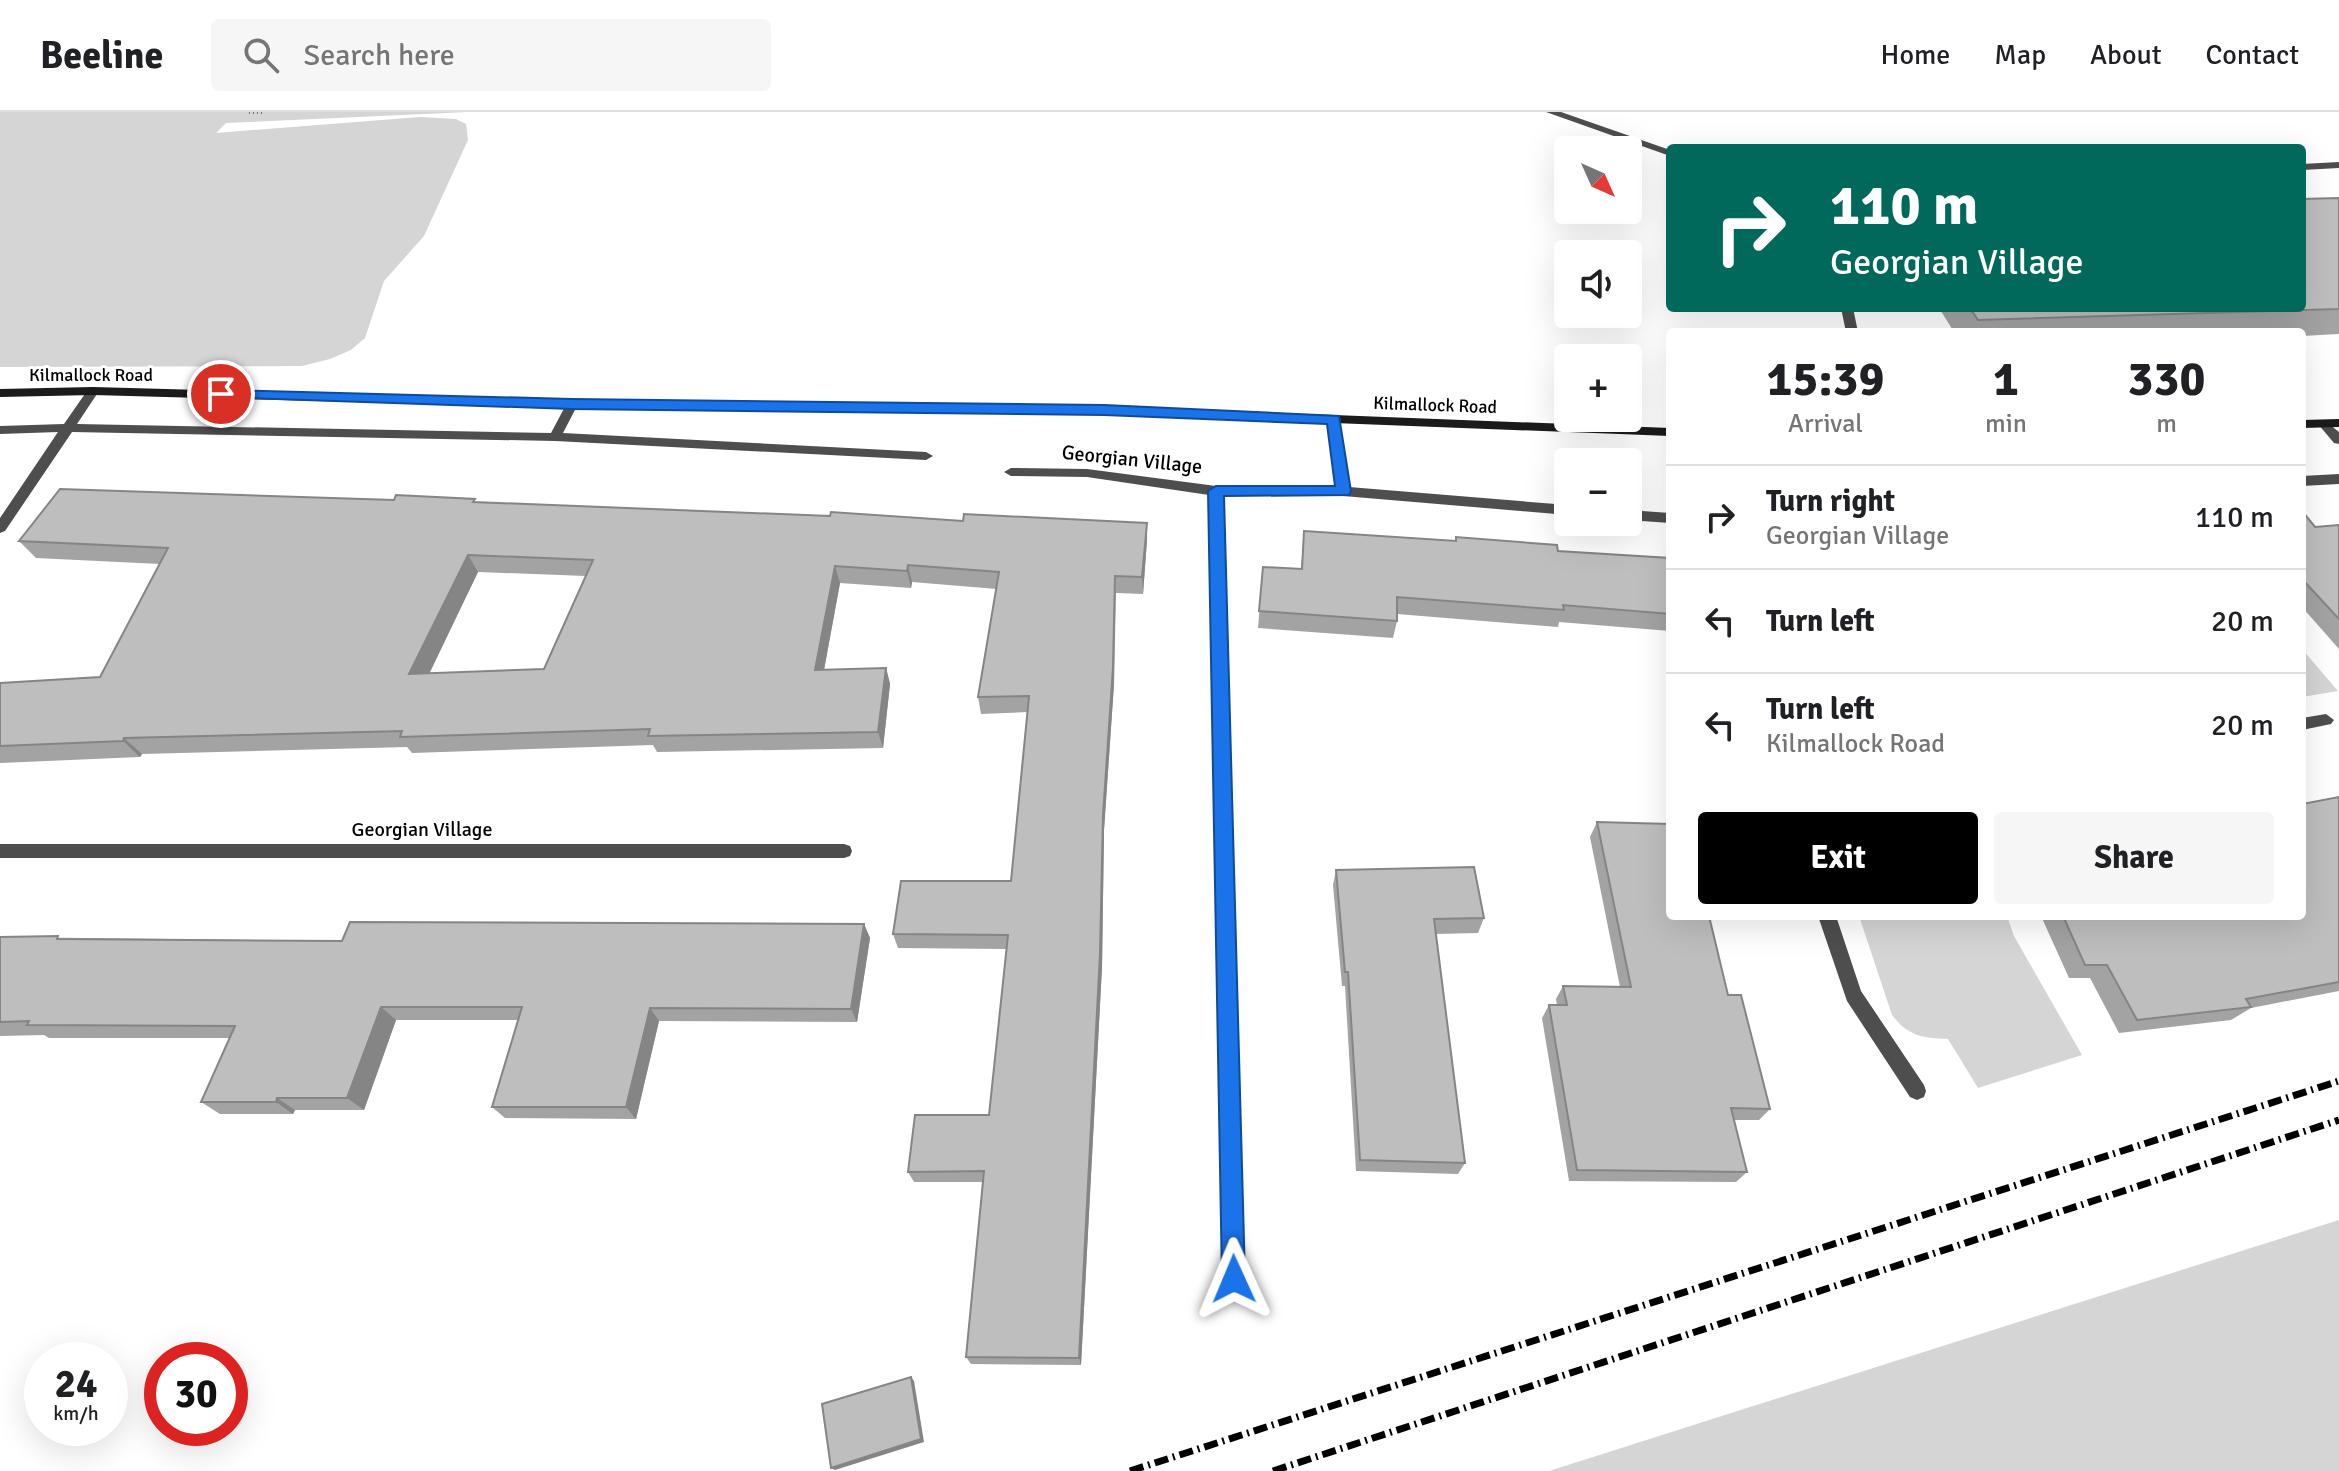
<!DOCTYPE html>
<html lang="en">
<head>
<meta charset="utf-8">
<style>
  :root { --surface:#fff; --page:#f6f6f6; --text:#202124; --muted:#757577; --line:#e0e0e0; --accent:#000 }
  body { margin:0; font-family:Signika,sans-serif; background:var(--page); color:var(--text); height:100vh; display:flex; flex-direction:column; font-size:30px; white-space:nowrap }
  * { box-sizing:border-box; margin:0 }
  p { font-size:26px; color:var(--muted) }
  .icon { flex:none; width:44px; height:44px; fill:none; stroke:currentColor; stroke-width:2; stroke-linecap:round; stroke-linejoin:round }
  .map { position:relative; flex:1; overflow:hidden }
  .side { position:absolute; left:1666px; top:216px; width:640px; height:592px; display:flex; flex-direction:column; background:var(--surface); border-radius:8px; box-shadow:0 8px 32px #0002 }
  .side>* { flex:none }
  .banner { position:absolute; left:1666px; top:32px; width:640px; height:168px; border-radius:8px; box-shadow:0 8px 32px #0002; background:#00695c; color:#fff; overflow:hidden }
  .needle { width:52px; rotate:135deg }
  .buttons { position:absolute; left:1554px; top:24px; display:grid; gap:16px }
  .buttons a { display:grid; place-items:center; width:88px; height:88px; border-radius:8px; background:var(--surface); box-shadow:0 8px 32px #0002; font-size:40px }
  .speed { position:absolute; left:24px; top:1230px; display:flex; gap:16px; font-size:40px; font-weight:700; text-align:center }
  .speed>* { display:grid; place-content:center; width:104px; height:104px; border-radius:50%; background:var(--surface); box-shadow:0 8px 32px #0002; line-height:1 }
  .speed small { font-size:20px; font-weight:400 }
  .speed .limit { border:12px solid #d22; background:#fff; color:#111 }
  .pin { position:absolute; display:grid; place-items:center; width:68px; height:68px; color:#fff; margin:-34px; border:4px solid #fff; border-radius:50%; box-shadow:0 2px 8px #0007 }
  .me { position:absolute; width:88px; margin:-44px; rotate:359deg; stroke-linejoin:round; filter:drop-shadow(0 0 6px #0008) }
  .turn { display:flex; align-items:center; gap:28px; height:168px; padding:0 32px; font-size:36px }
  .turn .icon { width:104px; height:104px; stroke-width:2.5 }
  .turn b { display:block; font-size:56px; line-height:68px }
  .eta { display:flex; justify-content:space-evenly; align-items:center; height:136px; text-align:center }
  .eta b { font-size:48px; font-weight:700; line-height:56px }
  .cta { display:flex; gap:16px; margin-top:auto; padding:16px 32px }
  .cta a { flex:1; height:92px; border-radius:8px; background:var(--accent); color:#fff; font-size:32px; font-weight:700; line-height:92px; text-align:center }
  .cta a+a { background:var(--page); color:var(--text) }
  ul { padding:0; list-style:none }
  li { display:flex; align-items:center; gap:24px; height:104px; padding:0 32px; border-top:2px solid var(--line) }
  li div { flex:1 }
  li b { display:block; font-size:30px }
  li em { font-style:normal }
  header { display:flex; align-items:center; gap:48px; box-sizing:border-box; height:112px; padding:0 40px; background:var(--surface); border-bottom:2px solid var(--line) }
  header strong { font-size:38px }
  nav { display:flex; gap:44px; margin-inline-start:auto; font-size:28px }
  .search { width:560px; height:72px; background:var(--page); display:flex; align-items:center; gap:20px; box-sizing:border-box; padding:0 28px; border-radius:8px; color:var(--muted); font-size:30px }
  .map>svg:first-child { display:block }
  .green { fill:#d5d5d5 }
  .lines { fill:none; stroke-linecap:round; stroke-linejoin:round }
  .path { stroke:#707070; stroke-width:4; stroke-dasharray:1 3; stroke-linecap:butt }
  .service { fill:#4e4e4e; fill-rule:evenodd }
  .minor { fill:#4e4e4e; fill-rule:evenodd }
  .secondary { fill:#1b1b1b; fill-rule:evenodd }
  .rail { stroke:#000; stroke-width:7; stroke-dasharray:14 5 2 5; stroke-linecap:butt }
  .wall { fill:#a3a3a3; fill-rule:evenodd }
  .shaded-wall { fill:#858585 }
  .building { fill:#bebebe; stroke:#858585; stroke-width:2; fill-rule:evenodd }
  .route { fill:#1a73e8; stroke:#114b97; stroke-width:2 }
  .labels { text-anchor:middle; stroke-width:6; stroke-linejoin:round; paint-order:stroke }
  .far-street-label { font-size:18px; fill:#000; stroke:#fff }
  .street-label { font-size:20px; fill:#000; stroke:#fff }
</style>
</head>
<body>
<header>
<strong>Beeline</strong>
<div class="search"><svg class="icon" aria-label="search" viewBox="0 0 24 24"><circle cx="10" cy="10" r="6"/><path d="M15 15l6 6"/></svg>Search here</div>
<nav><a>Home</a><a>Map</a><a>About</a><a>Contact</a></nav>
</header>
<div class="map">
<svg width="2339" height="1359" viewBox="0 0 2339 1359">
  <rect width="100%" height="100%" fill="#fff"/>
  <g class="green">
    <polygon points="0,0 468,0 226,11 216,21 420,5 456,7 466,12 468,28 424,124 384,169 365,226 351,238 330,247 302,254 0,255"/>
    <polygon points="2302,537 2338,579 2302,585"/>
    <path d="M1859,804H2007L2014,824L2082,943L1978,976L1948,927C1922,926 1908,924 1892,903Z"/>
    <polygon points="2339,1108 2339,1359 1549,1359"/>
  </g>
  <g class="lines">
    <polyline class="path" points="249,0 263,0"/>
    <g class="service">
      <polygon points="1546,0 1561,0 1670,38 1670,44"/>
      <polygon points="2339,50 2339,56 2302,58 2302,52"/>
      <polygon points="1841,196 1853,196 1858,220 1846,220"/>
    </g>
    <g class="minor">
      <polygon points="93,275 99,279 77,312 551,321 568,289 572,288 578,292 563,321 926,340 933,344 926,348 555,329 72,320 5,419 0,421 0,406 58,320 0,322 0,314 64,312 89,276"/>
      <polygon points="1334,303 1340,307 1349,375 1568,393 1568,403 1343,384 1223,384 1244,1167 1241,1174 1234,1177 1227,1174 1224,1167 1209,383 1087,365 1011,364 1004,360 1011,356 1087,357 1216,374 1336,374 1328,307"/>
      <polygon points="2324,308 2339,320 2339,332 2334,331 2318,312"/>
      <polygon points="2339,362 2339,372 2302,374 2302,364"/>
      <polygon points="1628,398 1670,401 1670,411 1628,408"/>
      <polygon points="2326,602 2334,608 2331,612 2302,618 2302,606"/>
      <polygon points="0,732 844,732 850,734 852,739 850,744 844,746 0,746"/>
      <polygon points="1818,804 1836,804 1861,879 1924,973 1926,979 1924,985 1917,988 1910,985 1847,889"/>
    </g>
    <g class="secondary">
      <polygon points="93,275 572,288 1104,294 1670,316 1670,324 1104,302 572,296 93,283 0,285 0,277"/>
      <polygon points="2339,307 2339,315 2302,316 2302,308"/>
    </g>
    <g class="rail">
      <polyline points="1130,1359 2339,969"/>
      <polyline points="1273,1359 2339,1008"/>
    </g>
  </g>
  <g class="wall">
    <polygon points="2339,86 2339,222 2302,224 2302,220 1954,220 1939,196 2302,196"/>
    <path d="M476,390L963,409L1147,411V428L1143,482L1116,481L1114,572L1104,718L1102,855L1081,1253L971,1252L966,1245L983,1070H914L908,1060L989,1003L1006,837L898,836L893,822L1011,769L1028,600L981,602L978,585L997,477L912,470L911,476L840,471L824,558L886,556L890,572L883,636L657,640L653,633L412,641L407,635L142,642L140,645L0,651V571L100,565L160,452L36,446L19,429ZM478,460L586,464L544,557L429,561Z"/>
    <polygon points="2302,399 2315,415 2339,413 2339,537 2302,495"/>
    <polygon points="1304,419 1455,429 1456,425 1558,439 1670,446 1670,519 1559,510 1558,515 1397,502 1397,509 1393,526 1258,516 1263,455 1301,457"/>
    <polygon points="2339,685 2339,879 2251,896 2231,908 2119,921 2090,866 2069,866 2041,804 2302,804"/>
    <polygon points="1597,710 1728,883 1770,997 1759,1008 1734,1008 1747,1060 1736,1070 1569,1069 1542,906 1549,893 1557,893 1556,887 1563,874 1620,875 1590,725"/>
    <polygon points="1336,758 1484,806 1478,821 1436,822 1465,1051 1458,1062 1356,1059 1345,874 1342,874 1333,773"/>
    <polygon points="864,812 870,826 857,910 659,909 636,1007 505,1006 492,995 518,908 396,908 364,998 295,998 293,1002 220,1002 201,990 229,926 49,926 44,923 0,924 0,825 342,829"/>
  </g>
  <g class="shaded-wall">
    <polygon points="1147,411 1147,428 1143,482 1142,465"/>
    <polygon points="468,443 478,460 421,579 409,562"/>
    <polygon points="908,453 912,470 911,476 907,459"/>
    <polygon points="835,454 840,471 821,574 815,558"/>
    <polygon points="1115,464 1114,572 1104,718 1102,855 1081,1253 1079,1246"/>
    <polygon points="886,556 890,572 883,636 878,620"/>
    <polygon points="124,626 142,642 140,645 123,629"/>
    <polygon points="864,812 870,826 857,910 851,897"/>
    <polygon points="381,895 396,908 364,998 347,986"/>
    <polygon points="650,896 659,909 636,1007 626,995"/>
    <polygon points="277,986 295,998 293,1002 276,990"/>
    <polygon points="911,1265 914,1269 924,1330 835,1358 831,1356"/>
  </g>
  <g class="building">
    <polygon points="2339,86 2339,197 1978,208 1970,196 2302,196 2302,87"/>
    <path d="M60,377L394,388L396,383L475,387L473,390L830,404L831,400L963,409L964,402L1147,411L1142,465L1115,464L1113,555L1103,703L1100,841L1079,1246L966,1245L984,1059L908,1060L915,1003H989L1008,823L893,822L901,769H1011L1029,584L978,585L999,460L908,453L907,459L835,454L815,558L886,556L878,620L648,624L650,617L400,625L402,619L124,626L123,629L0,634V571L100,565L168,436L19,429ZM468,443L593,448L544,557L409,562Z"/>
    <polygon points="2302,399 2315,415 2339,413 2339,507 2302,467"/>
    <polygon points="1304,419 1456,429 1456,425 1557,433 1558,439 1670,446 1670,502 1563,493 1564,498 1397,485 1397,509 1259,499 1263,455 1302,457"/>
    <polygon points="2339,685 2339,870 2246,887 2251,895 2137,908 2107,853 2085,853 2063,804 2302,804 2302,692"/>
    <polygon points="1597,710 1670,712 1670,804 1709,804 1728,883 1741,883 1770,997 1731,996 1747,1060 1577,1058 1549,893 1567,893 1563,874 1631,875"/>
    <polygon points="1474,755 1484,806 1434,807 1465,1051 1360,1048 1348,860 1345,860 1336,758"/>
    <polygon points="350,810 864,812 851,897 650,896 626,995 492,995 522,895 381,895 347,986 277,986 276,990 201,990 235,914 27,913 29,909 0,910 0,825 58,824 57,827 342,829"/>
    <polygon points="911,1265 921,1327 831,1356 822,1292"/>
  </g>
  <polygon class="route" points="221,278 572,287 1104,293 1339,304 1351,379 1349,383 1224,384 1245,1167 1242,1175 1234,1179 1225,1175 1222,1167 1208,379 1216,374 1335,374 1327,312 1104,303 572,297 216,285 216,279"/>
  <g class="labels">
    <g class="far-street-label">
      <text x="91" y="269">Kilmallock Road</text>
      <text transform="translate(1435 293) rotate(2)" y="6">Kilmallock Road</text>
    </g>
    <g class="street-label">
      <text transform="translate(1132 347) rotate(6)" y="7">Georgian Village</text>
      <text x="422" y="724">Georgian Village</text>
    </g>
  </g>
</svg>
<div class="buttons">
<a><svg class="needle" viewBox="-14 -14 28 28"><path d="M0-13l5 13h-10z" fill="#e53935"/><path d="M0 13l5-13h-10z" fill="#757577"/></svg></a>
<a><svg class="icon" aria-label="sound" viewBox="0 0 24 24"><path d="M4 9h4l5-4v14l-5-4H4zM17 9q2 3 0 6"/></svg></a>
<a>+</a>
<a>−</a>
</div>
<div class="speed"><div>24<small>km/h</small></div><div class="limit">30</div></div>
<div class="pin" style="left:221px;top:282px;background:#d93025"><svg class="icon" aria-label="arrive" viewBox="0 0 24 24"><path d="M6 21V4h12l-3 4 3 4H6"/></svg></div>
<svg class="me" style="left:1234px;top:1167px" viewBox="-20 -20 40 40"><path d="M0-17L14 15 0 8-14 15z" fill="#1a73e8" stroke="#fff" stroke-width="4"/></svg>
<div class="banner">
<div class="turn"><svg class="icon" aria-label="right" viewBox="0 0 24 24"><path d="M7 20v-9h11M14 6l5 5-5 5"/></svg><div><b>110 m</b>Georgian Village</div></div>
</div>
<section class="side">
<div class="eta">
<div><b>15:39</b><p>Arrival</p></div>
<div><b>1</b><p>min</p></div>
<div><b>330</b><p>m</p></div>
</div>
<ul>
<li><svg class="icon" aria-label="right" viewBox="0 0 24 24"><path d="M7 20v-9h11M14 6l5 5-5 5"/></svg><div><b>Turn right</b><p>Georgian Village</p></div><em>110 m</em></li>
<li><svg class="icon" aria-label="left" viewBox="0 0 24 24"><path d="M17 20v-9H6M10 6l-5 5 5 5"/></svg><div><b>Turn left</b></div><em>20 m</em></li>
<li><svg class="icon" aria-label="left" viewBox="0 0 24 24"><path d="M17 20v-9H6M10 6l-5 5 5 5"/></svg><div><b>Turn left</b><p>Kilmallock Road</p></div><em>20 m</em></li>
</ul>
<div class="cta"><a>Exit</a><a>Share</a></div>
</section>
</div>
</body>
</html>
